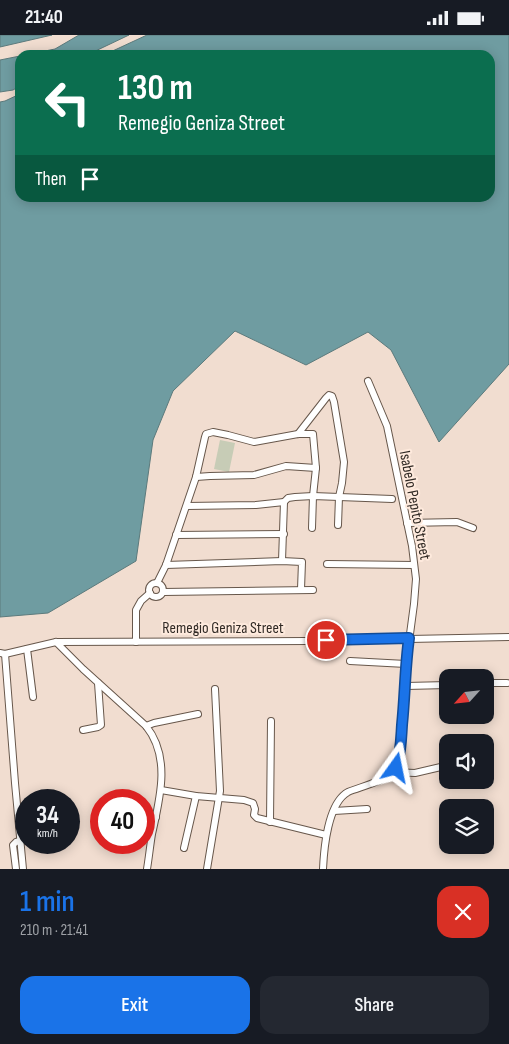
<!DOCTYPE html>
<html lang="en">
<head>
<meta charset="utf-8">
<style>
  :root { --surface:#171b24; --page:#242831; --text:#f1f3f6; --muted:#9ea1a6; --accent:#1a73e8 }
  body { margin:0; font-family:"Sofia Sans Condensed",sans-serif; background:var(--page); color:var(--text); height:100vh; display:flex; flex-direction:column; font-size:19px; white-space:nowrap }
  * { box-sizing:border-box; margin:0 }
  p { font-size:16px; color:var(--muted) }
  .icon { flex:none; width:28px; height:28px; fill:none; stroke:currentColor; stroke-width:2; stroke-linecap:round; stroke-linejoin:round }
  .map { position:relative; height:834px; overflow:hidden }
  .side { display:flex; flex-direction:column; background:var(--surface); flex:1 }
  .side>* { flex:none }
  .top-card { position:absolute; left:15px; top:15px; width:480px; height:152px; border-radius:15px; box-shadow:0 2px 12px #0003; background:#0b6e4f; color:#fff; overflow:hidden }
  .needle { width:32px; rotate:243deg }
  .buttons { position:absolute; left:439px; top:634px; display:grid; gap:10px }
  .buttons a { display:grid; place-items:center; width:55px; height:55px; border-radius:10px; background:var(--surface); box-shadow:0 2px 12px #0003; font-size:25px }
  .speed { position:absolute; left:15px; top:754px; display:flex; gap:10px; font-size:25px; font-weight:700; text-align:center }
  .speed>* { display:grid; place-content:center; width:65px; height:65px; border-radius:50%; background:var(--surface); box-shadow:0 2px 12px #0003; line-height:1 }
  .speed small { font-size:12px; font-weight:400 }
  .speed .limit { border:8px solid #d22; background:#fff; color:#111 }
  .pin { position:absolute; display:grid; place-items:center; width:42px; height:42px; color:#fff; margin:-21px; border:2px solid #fff; border-radius:50%; box-shadow:0 1px 5px #0007 }
  .me { position:absolute; width:55px; margin:-28px; rotate:12deg; stroke-linejoin:round; filter:drop-shadow(0 0 4px #0008) }
  .turn { display:flex; align-items:center; gap:18px; height:105px; padding:0 20px; font-size:22px }
  .turn .icon { width:65px; height:65px; stroke-width:2.5 }
  .turn b { display:block; font-size:35px; line-height:42px }
  .then { display:flex; align-items:center; height:48px; padding:0 20px; background:#0003; gap:10px; font-size:19px }
  .round { display:grid; place-items:center; flex:none; width:52px; height:52px; border-radius:15px; background:var(--page) }
  .overview { display:flex; align-items:center; justify-content:space-between; height:85px; padding:0 20px }
  h1 { font-size:30px; font-weight:600; line-height:38px; color:var(--accent) }
  .button { display:flex; gap:10px; margin-top:auto; padding:10px 20px }
  .button a { flex:1; height:58px; border-radius:15px; background:var(--accent); color:#fff; font-size:20px; font-weight:600; line-height:58px; text-align:center }
  .button a+a { background:var(--page); color:var(--text) }
  .status { display:flex; justify-content:space-between; align-items:center; height:35px; padding:0 25px; background:var(--surface); direction:ltr }
  .status svg { height:14px; fill:currentColor }
  .map>svg:first-child { display:block }
  .green { fill:#c7ccb6 }
  .water { fill:#6f9ca1; stroke:#5c7a7c }
  .lines { fill:none; stroke-linecap:round; stroke-linejoin:round }
  .minor-casing { stroke:#67574b; stroke-width:8 }
  .minor { stroke:#fff; stroke-width:6 }
  .route-casing { stroke:#114b97; stroke-width:12 }
  .route { stroke:#1a73e8; stroke-width:9 }
  .labels { text-anchor:middle; stroke-width:4; stroke-linejoin:round; paint-order:stroke }
  .street-label { font-size:16px; fill:#312a25; stroke:#feeadd }
</style>
</head>
<body>
<div class="status"><b>21:40</b><svg viewBox="0 0 49 12"><path d="M0 12V9h3v3zM5 12V6h3v6zM10 12V3h3v9zM15 12V0h3v12zM26 1h20v11H26zM47 4h2v5h-2z"/></svg></div>
<div class="map">
<svg width="509" height="834" viewBox="0 0 509 834">
  <rect width="100%" height="100%" fill="#f1ddd0"/>
  <polygon class="green" points="220,405 235,408 229,437 214,434"/>
  <g class="water">
    <polygon points="0,0 52,0 0,12"/>
    <polygon points="79,0 129,0 87,20 25,20 55,14"/>
    <polygon points="147,0 509,0 509,329 439,407 391,315 368,297 306,330 235,296 173,356 153,405 136,526 48,578 0,582 0,67 5,66 20,59 20,162 490,162 490,20 104,20"/>
    <polygon points="20,21 20,51 13,55 0,57 0,25"/>
  </g>
  <g class="lines">
    <g class="minor-casing">
      <g id="minor">
        <polyline points="298,399 326,363 329,360 332,361 334,367 344,427 342,448 339,462 338,490"/>
        <polyline points="196,442 210,441 254,440 286,431 316,433"/>
        <polyline points="187,471 256,470 284,467 288,463 295,462 313,461 392,464"/>
        <polyline points="407,488 457,487 473,493"/>
        <polyline points="176,500 284,499"/>
        <polyline points="282,526 284,467"/>
        <polyline points="327,529 414,530"/>
        <polyline points="166,530 282,526 302,527 301,554"/>
        <circle cx="156" cy="555" r="7"/>
        <polyline points="157,548 166,530 196,442 205,402 206,399 213,397 228,400 254,407 298,399 313,399 316,433 313,461 312,493"/>
        <polyline points="163,557 313,555"/>
        <path d="M56,607L83,634L146,691C171,722 160,763 152,799C150,811 149,822 147,834"/>
        <polyline points="136,607 136,575 141,566 150,558"/>
        <polyline points="27,614 33,662"/>
        <polyline points="0,618 5,619 56,607 309,606 509,602"/>
        <polyline points="5,619 15,748 23,834"/>
        <polyline points="350,626 406,629"/>
        <polyline points="485,648 507,648"/>
        <polyline points="406,651 448,650"/>
        <polyline points="146,691 154,688 198,679"/>
        <polyline points="83,695 98,692 101,690 98,648"/>
        <polyline points="392,737 415,738 445,731"/>
        <polyline points="161,755 196,761 244,765 253,768 255,774 254,780 257,783 326,800"/>
        <polyline points="334,776 367,774"/>
        <polyline points="144,783 156,782"/>
        <polyline points="270,787 271,686"/>
        <polyline points="184,813 196,761"/>
        <polyline points="16,834 13,810 16,807 20,806"/>
        <polyline points="207,834 220,756 215,654"/>
        <path d="M323,834C324,813 328,768 348,757C362,751 389,746 396,732C399,727 399,721 400,716L406,651V629L414,569L416,544L412,511L387,391L368,346"/>
      </g>
    </g>
    <use href="#minor" class="minor"/>
  </g>
  <g class="lines">
    <g class="route-casing">
      <path id="route" d="M326,605L409,603C405,632 405,661 402,690C401,705 401,719 396,733"/>
    </g>
    <use href="#route" class="route"/>
  </g>
  <g class="labels">
    <g class="street-label">
      <text transform="translate(416 470) rotate(79)" y="6">Isabelo Pepito Street</text>
      <text x="223" y="598">Remegio Geniza Street</text>
    </g>
  </g>
</svg>
<div class="buttons">
<a><svg class="needle" viewBox="-14 -14 28 28"><path d="M0-13l5 13h-10z" fill="#e53935"/><path d="M0 13l5-13h-10z" fill="#9ea1a6"/></svg></a>
<a><svg class="icon" aria-label="sound" viewBox="0 0 24 24"><path d="M4 9h4l5-4v14l-5-4H4zM17 9q2 3 0 6"/></svg></a>
<a><svg class="icon" aria-label="layers" viewBox="0 0 24 24"><path d="M12 4l9 5-9 5-9-5zM3 14l9 5 9-5"/></svg></a>
</div>
<div class="speed"><div>34<small>km/h</small></div><div class="limit">40</div></div>
<div class="pin" style="left:326px;top:605px;background:#d93025"><svg class="icon" aria-label="arrive" viewBox="0 0 24 24"><path d="M6 21V4h12l-3 4 3 4H6"/></svg></div>
<svg class="me" style="left:396px;top:733px" viewBox="-20 -20 40 40"><path d="M0-17L14 15 0 8-14 15z" fill="#1a73e8" stroke="#fff" stroke-width="4"/></svg>
<div class="top-card">
<div class="turn"><svg class="icon" aria-label="left" viewBox="0 0 24 24"><path d="M17 20v-9H6M10 6l-5 5 5 5"/></svg><div><b>130 m</b>Remegio Geniza Street</div></div>
<div class="then">Then<svg class="icon" aria-label="arrive" viewBox="0 0 24 24"><path d="M6 21V4h12l-3 4 3 4H6"/></svg></div>
</div>
</div>
<section class="side">
<div class="overview"><div><h1>1 min</h1><p>210 m · 21:41</p></div><a class="round" style="background:#d93025;color:#fff"><svg class="icon" aria-label="close" viewBox="0 0 24 24"><path d="M6 6l12 12M18 6L6 18"/></svg></a></div>
<div class="button"><a>Exit</a><a>Share</a></div>
</section>
</body>
</html>
